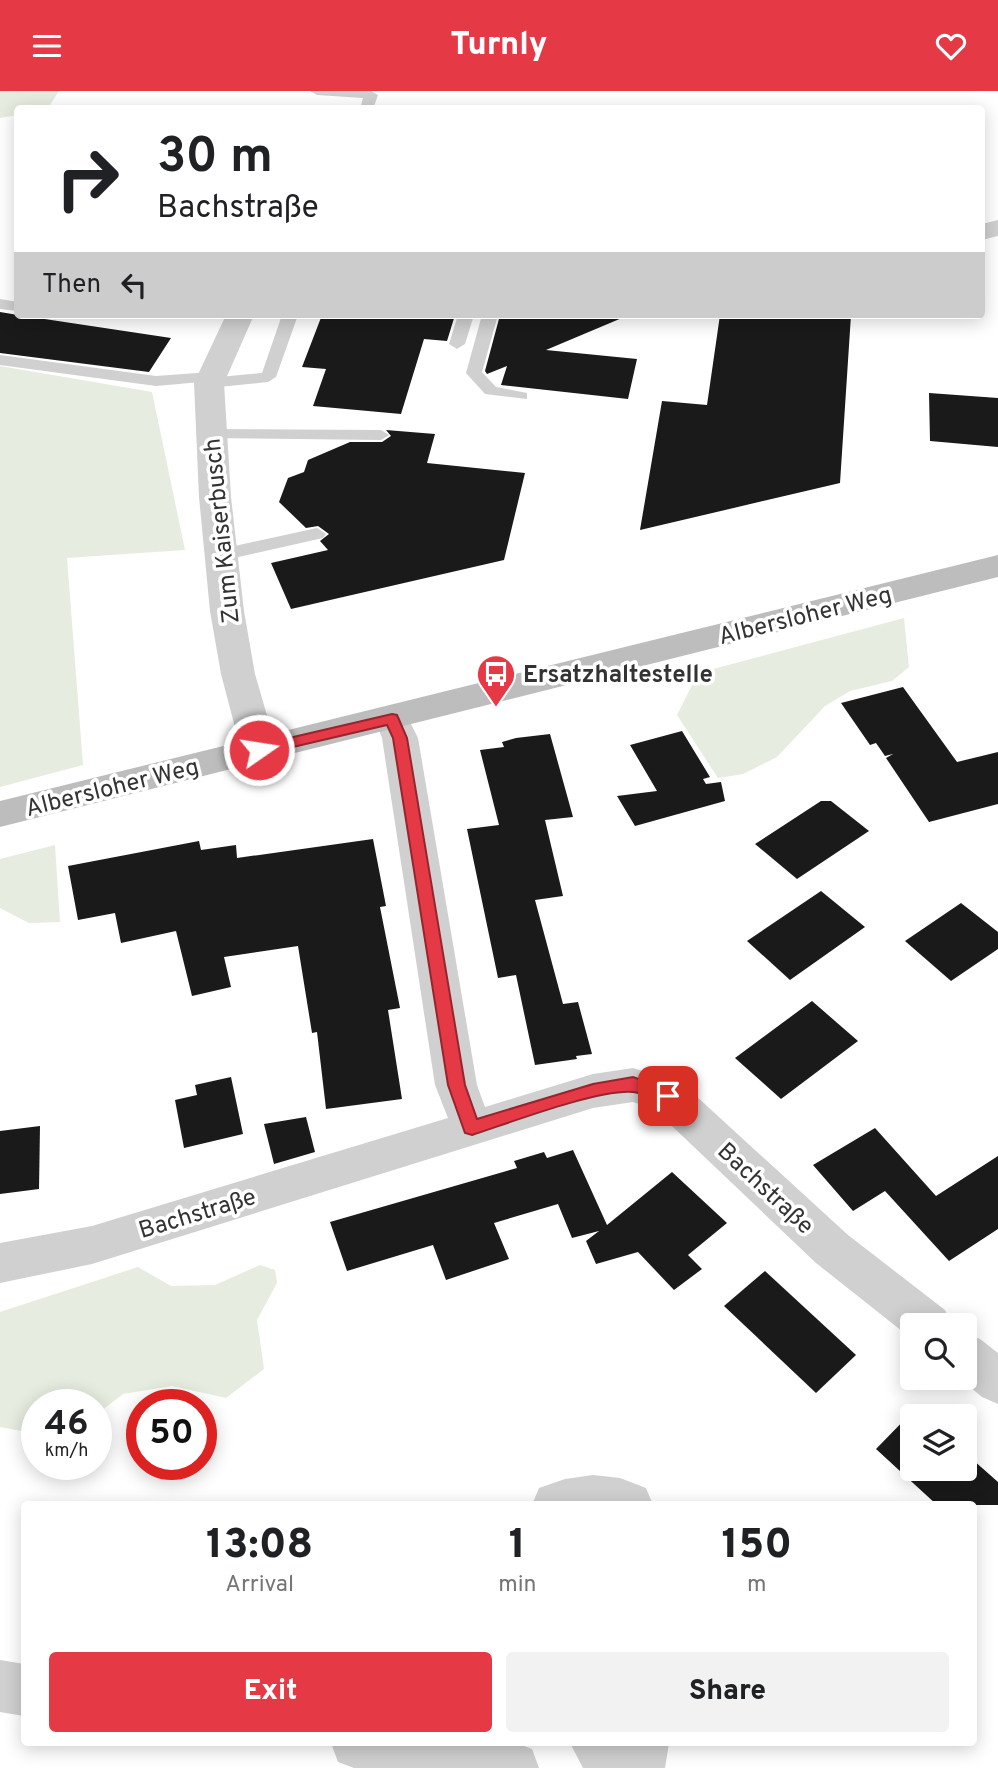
<!DOCTYPE html>
<html lang="en">
<head>
<meta charset="utf-8">
<style>
  :root { --surface:#fff; --page:#f2f2f2; --text:#202124; --muted:#757577; --accent:#e63946 }
  body { margin:0; font-family:Overpass,sans-serif; background:var(--page); color:var(--text); height:100vh; display:flex; flex-direction:column; font-size:26px; white-space:nowrap }
  * { box-sizing:border-box; margin:0 }
  p { font-size:23px; color:var(--muted) }
  .icon { flex:none; width:38px; height:38px; fill:none; stroke:currentColor; stroke-width:2; stroke-linecap:round; stroke-linejoin:round }
  .map { position:relative; flex:1; overflow:hidden }
  .panel { position:absolute; left:21px; top:1410px; width:956px; height:245px; display:flex; flex-direction:column; background:var(--surface); border-radius:7px; box-shadow:0 4px 18px #0003 }
  .panel>* { flex:none }
  .hud { position:absolute; left:14px; top:14px; width:971px; height:214px; border-radius:7px; box-shadow:0 4px 18px #0003; background:#fff; color:var(--text); overflow:hidden }
  .controls { position:absolute; left:900px; top:1222px; display:grid; gap:14px }
  .controls a { display:grid; place-items:center; width:77px; height:77px; border-radius:7px; background:var(--surface); box-shadow:0 4px 18px #0003; font-size:35px }
  .speed { position:absolute; left:21px; top:1298px; display:flex; gap:14px; font-size:35px; font-weight:700; text-align:center }
  .speed>* { display:grid; place-content:center; width:91px; height:91px; border-radius:50%; background:var(--surface); box-shadow:0 4px 18px #0003; line-height:1 }
  .speed small { font-size:18px; font-weight:400 }
  .speed .limit { border:10px solid #d22; background:#fff; color:#111 }
  .pin { position:absolute; display:grid; place-items:center; width:60px; height:60px; color:#fff; margin:-30px; border-radius:14px; box-shadow:0 4px 10px #0006 }
  .me { position:absolute; width:77px; margin:-38px; rotate:77deg; stroke-linejoin:round; filter:drop-shadow(0 0 5px #0008) }
  .turn { display:flex; align-items:center; gap:24px; height:147px; padding:0 28px; font-size:32px }
  .turn .icon { width:91px; height:91px; stroke-width:2.5 }
  .turn b { display:block; font-size:49px; line-height:60px }
  .then { display:flex; align-items:center; height:66px; padding:0 28px; background:#0003; gap:14px; font-size:26px }
  .eta { display:flex; justify-content:space-evenly; align-items:center; height:119px; text-align:center }
  .eta b { font-size:42px; font-weight:800; line-height:49px }
  .button { display:flex; gap:14px; margin-top:auto; padding:14px 28px }
  .button a { flex:1; height:80px; border-radius:7px; background:var(--accent); color:#fff; font-size:28px; font-weight:800; line-height:80px; text-align:center }
  .button a+a { background:var(--page); color:var(--text) }
  header { display:flex; justify-content:space-between; align-items:center; height:91px; padding:0 28px; background:var(--accent); color:#fff; font-size:32px; font-weight:800 }
  .map>svg:first-child { display:block }
  .green { fill:#e6ecdf }
  .building { fill:#1a1a1a }
  .lines { fill:none; stroke-linecap:round; stroke-linejoin:round }
  .service { fill:#d0d0d0; fill-rule:evenodd }
  .minor { fill:#d0d0d0; fill-rule:evenodd }
  .secondary { fill:#bdbdbd; fill-rule:evenodd }
  .route { fill:#e63946; stroke:#96252e; stroke-width:2 }
  .labels { text-anchor:middle; stroke-width:7; stroke-linejoin:round; paint-order:stroke }
  .street-label { font-size:24px; fill:#333; stroke:#fff }
  .poi-label { font-size:24px; font-weight:bold; fill:#333; stroke:#fff; text-anchor:start }
</style>
</head>
<body>
<header><svg class="icon" aria-label="menu" viewBox="0 0 24 24"><path d="M4 6h16M4 12h16M4 18h16"/></svg>Turnly<svg class="icon" aria-label="heart" viewBox="0 0 24 24"><path d="M12 20l-8-8c-3-5 5-10 8-4 3-6 11-1 8 4z"/></svg></header>
<div class="map">
<svg width="998" height="1677" viewBox="0 0 998 1677">
  <rect width="100%" height="100%" fill="#fff"/>
  <g class="green">
    <polygon points="0,0 59,0 48,17 18,18 17,24 0,27"/>
    <polygon points="0,275 152,301 185,459 67,467 83,674 0,696"/>
    <polygon points="904,527 909,576 892,590 850,600 825,615 777,666 743,683 718,687 677,624 698,582"/>
    <polygon points="55,754 60,831 29,832 0,817 0,768"/>
    <polygon points="260,1174 275,1179 277,1192 257,1229 264,1278 226,1307 172,1295 123,1303 96,1324 96,1314 37,1314 37,1343 0,1336 0,1221 138,1176 171,1195 215,1194"/>
  </g>
  <g class="building">
    <polygon points="0,221 18,224 171,247 149,281 0,262"/>
    <polygon points="322,224 455,224 447,250 424,248 401,323 313,315 326,278 302,276"/>
    <polygon points="500,224 629,224 546,259 637,268 628,308 501,294 507,275 487,283 485,280"/>
    <polygon points="720,224 851,224 840,392 640,439 662,310 707,314"/>
    <polygon points="929,302 998,307 998,356 930,350"/>
    <polygon points="386,339 435,343 427,372 525,382 504,469 291,518 271,472 328,459 320,450 329,443 318,435 306,437 279,411 288,387 304,381 308,369 350,351 382,351 391,345"/>
    <polygon points="903,596 957,671 998,661 998,713 929,731 886,667 893,663 885,665 876,652 870,654 841,612"/>
    <polygon points="682,640 710,686 703,688 706,693 721,691 725,710 635,735 617,705 657,700 630,654"/>
    <polygon points="550,643 573,726 545,729 563,805 535,809 563,913 578,911 592,963 576,965 577,968 535,974 516,884 498,887 467,738 499,734 480,659 504,656 502,651 516,647"/>
    <polygon points="821,710 831,710 869,740 797,788 755,753"/>
    <polygon points="373,748 386,815 380,816 400,917 388,919 402,1008 326,1018 317,941 312,942 298,855 224,866 231,896 192,905 176,840 121,852 115,822 78,829 68,775 199,750 201,759 236,754 237,767"/>
    <polygon points="821,800 865,836 790,889 747,850"/>
    <polygon points="961,812 998,841 998,858 951,890 905,850"/>
    <polygon points="812,910 858,950 781,1008 735,967"/>
    <polygon points="231,986 243,1043 184,1057 175,1009 197,1004 195,994"/>
    <polygon points="306,1026 315,1061 274,1073 264,1033"/>
    <polygon points="40,1035 39,1098 0,1103 0,1040"/>
    <polygon points="875,1037 936,1105 998,1065 998,1138 949,1170 885,1100 853,1120 813,1074"/>
    <polygon points="573,1059 607,1134 672,1081 727,1132 688,1164 702,1178 674,1199 638,1161 596,1173 586,1150 599,1140 572,1147 558,1113 494,1132 509,1168 446,1189 433,1154 347,1180 330,1131 517,1077 514,1070 544,1061 547,1067"/>
    <polygon points="765,1180 856,1264 816,1302 724,1215"/>
    <polygon points="915,1318 923,1325 912,1325 912,1377 964,1377 964,1361 998,1391 998,1414 937,1414 876,1358"/>
  </g>
  <g class="lines">
    <g class="service">
      <polygon points="310,0 371,0 378,4 373,18 360,18 363,7 317,4"/>
      <polygon points="0,208 18,211 18,220 0,218"/>
      <polygon points="282,224 298,224 276,286 268,291 209,297 201,291 156,295 0,274 0,264 156,285 211,281 219,286 262,282"/>
      <polygon points="458,224 474,224 465,253 457,258 449,253"/>
      <polygon points="482,224 498,224 482,281 496,296 527,302 527,308 485,303 466,282"/>
      <polygon points="211,338 381,339 389,344 381,349 205,347 203,343"/>
      <polygon points="317,437 326,443 323,447 221,470 212,464 221,458"/>
    </g>
    <g class="minor">
      <polygon points="998,129 998,145 982,149 982,133"/>
      <polygon points="226,224 254,224 224,292 231,406 244,520 255,583 277,659 272,668 259,672 246,668 241,659 221,583 210,520 199,406 194,292"/>
      <polygon points="392,616 404,619 418,647 477,994 485,1016 593,983 633,977 683,993 848,1144 945,1219 952,1234 912,1234 912,1248 816,1172 654,1018 633,1011 593,1017 92,1173 0,1192 0,1152 92,1135 448,1027 435,994 382,647 375,628 380,619"/>
      <polygon points="964,1242 980,1248 998,1262 998,1313 982,1306 958,1286 964,1286"/>
      <polygon points="593,1384 620,1387 646,1397 653,1414 532,1414 539,1397 565,1388"/>
      <polygon points="0,1569 24,1573 24,1625 0,1621"/>
      <polygon points="331,1652 516,1652 532,1658 539,1677 354,1677 338,1671"/>
      <polygon points="570,1652 669,1652 665,1677 583,1677"/>
    </g>
    <polygon class="secondary" points="998,464 998,486 0,736 0,710"/>
  </g>
  <path class="route" d="M392,623L397,624L407,647L465,994L477,1028L593,993L633,986L674,1000L677,1005L674,1010C660,1015 647,1002 633,1001C598,998 509,1032 472,1044L465,1042L448,994L393,647L387,634L259,664L252,659L259,654Z"/>
  <defs>
    <g id="bus-pin" transform="scale(2.0125)"><path d="M0 17L-7.5 6A9.5 9.5 0 1 1 7.5 6Z" fill="#e63946" stroke="#fff"/><path d="M-5-6H5V4H4V6H2V4H-2V6H-4V4H-5ZM-3.5-4V0h7V-4ZM-3.5 1.2v1.5H-2V1.2ZM2 1.2v1.5H3.5V1.2Z" fill="#fff"/></g>
  </defs>
  <g fill-rule="evenodd">
    <use href="#bus-pin" x="496" y="583"/>
  </g>
  <g class="labels">
    <g class="street-label">
      <text transform="translate(221 440) rotate(-96)" y="8">Zum Kaiserbusch</text>
      <text transform="translate(805 524) rotate(-14)" y="8">Albersloher Weg</text>
      <text transform="translate(112 696) rotate(-14)" y="8">Albersloher Weg</text>
      <text transform="translate(766 1097) rotate(43)" y="8">Bachstraße</text>
      <text transform="translate(197 1122) rotate(-17)" y="8">Bachstraße</text>
    </g>
    <g class="poi-label">
      <text x="523" y="591">Ersatzhaltestelle</text>
    </g>
  </g>
</svg>
<div class="controls">
<a><svg class="icon" aria-label="search" viewBox="0 0 24 24"><circle cx="10" cy="10" r="6"/><path d="M15 15l6 6"/></svg></a>
<a><svg class="icon" aria-label="layers" viewBox="0 0 24 24"><path d="M12 4l9 5-9 5-9-5zM3 14l9 5 9-5"/></svg></a>
</div>
<div class="speed"><div>46<small>km/h</small></div><div class="limit">50</div></div>
<div class="pin" style="left:668px;top:1005px;background:#d93025"><svg class="icon" aria-label="arrive" viewBox="0 0 24 24"><path d="M6 21V4h12l-3 4 3 4H6"/></svg></div>
<svg class="me" style="left:259px;top:659px" viewBox="-20 -20 40 40"><circle r="17" fill="#e63946" stroke="#fff" stroke-width="3"/><path d="M0-11L8 9 0 5-8 9z" fill="#fff"/></svg>
<div class="hud">
<div class="turn"><svg class="icon" aria-label="right" viewBox="0 0 24 24"><path d="M7 20v-9h11M14 6l5 5-5 5"/></svg><div><b>30 m</b>Bachstraße</div></div>
<div class="then">Then<svg class="icon" aria-label="left" viewBox="0 0 24 24"><path d="M17 20v-9H6M10 6l-5 5 5 5"/></svg></div>
</div>
<section class="panel">
<div class="eta">
<div><b>13:08</b><p>Arrival</p></div>
<div><b>1</b><p>min</p></div>
<div><b>150</b><p>m</p></div>
</div>
<div class="button"><a>Exit</a><a>Share</a></div>
</section>
</div>
</body>
</html>
